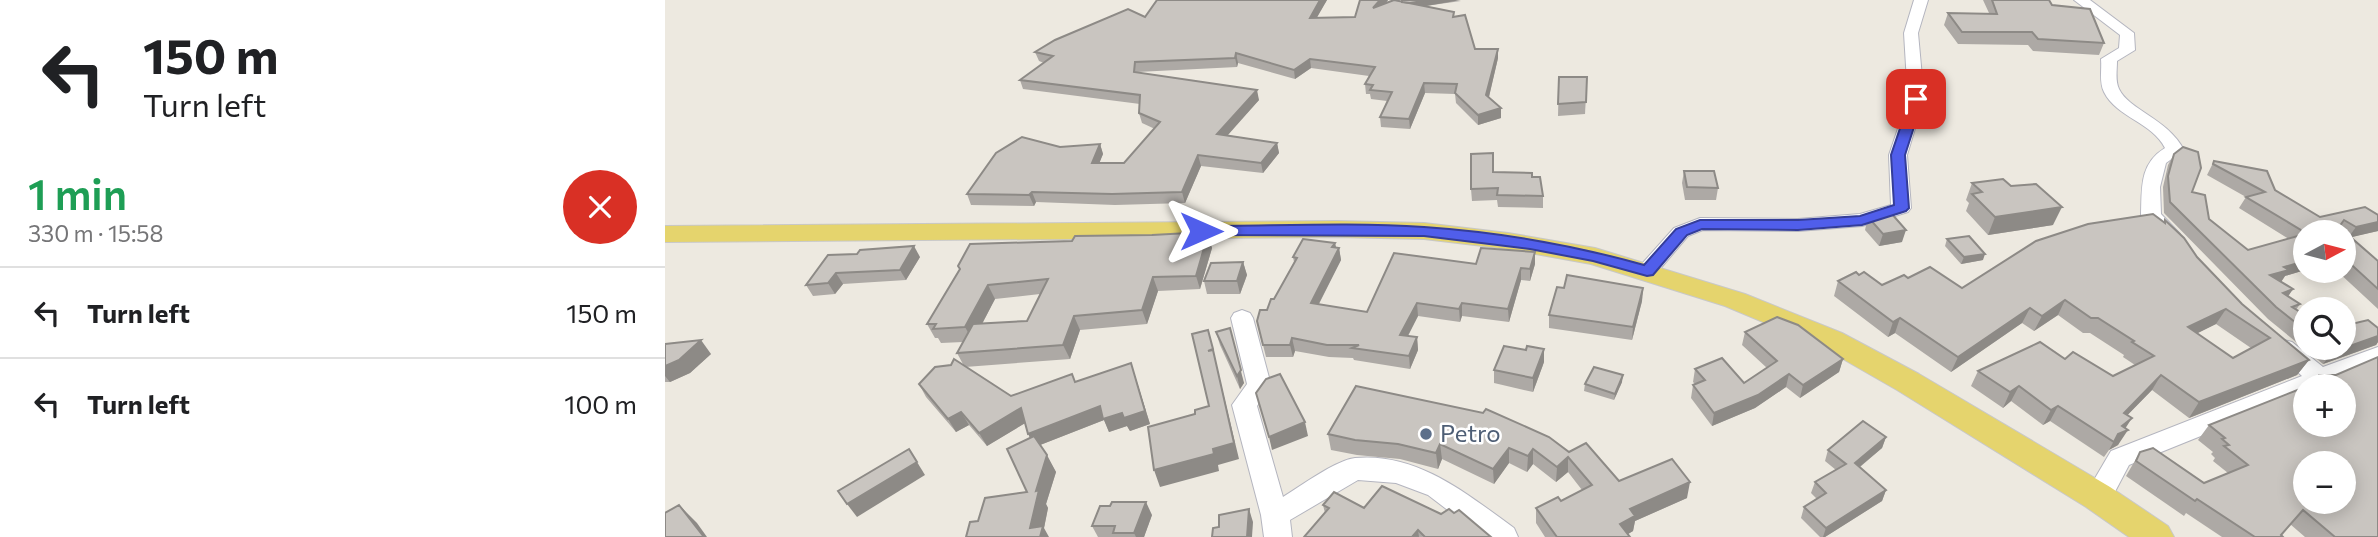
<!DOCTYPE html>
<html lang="en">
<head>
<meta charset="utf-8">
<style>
  :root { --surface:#fff; --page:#f2f2f2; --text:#202124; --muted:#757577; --line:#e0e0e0 }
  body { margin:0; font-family:Commissioner,sans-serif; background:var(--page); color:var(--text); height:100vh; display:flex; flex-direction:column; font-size:26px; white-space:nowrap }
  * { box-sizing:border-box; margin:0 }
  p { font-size:23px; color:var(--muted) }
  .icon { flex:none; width:38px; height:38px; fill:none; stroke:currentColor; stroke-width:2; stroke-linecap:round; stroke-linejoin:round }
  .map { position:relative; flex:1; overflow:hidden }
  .side { display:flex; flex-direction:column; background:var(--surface); width:665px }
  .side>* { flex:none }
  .hud { background:#fff; color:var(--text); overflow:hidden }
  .needle { width:46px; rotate:83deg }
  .tools { position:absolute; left:1628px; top:220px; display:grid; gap:14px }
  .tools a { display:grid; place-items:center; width:63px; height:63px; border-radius:50%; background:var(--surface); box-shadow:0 4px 18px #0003; font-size:35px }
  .pin { position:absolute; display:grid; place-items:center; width:60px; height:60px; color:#fff; margin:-30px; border-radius:14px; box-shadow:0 4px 10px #0006 }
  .me { position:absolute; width:77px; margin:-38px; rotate:90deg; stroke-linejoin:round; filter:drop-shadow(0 0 5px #0008) }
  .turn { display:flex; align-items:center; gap:24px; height:147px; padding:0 28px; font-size:32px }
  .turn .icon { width:91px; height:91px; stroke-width:2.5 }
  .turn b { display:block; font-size:49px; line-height:60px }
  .round { display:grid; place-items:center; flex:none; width:74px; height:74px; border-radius:37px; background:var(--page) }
  .head { display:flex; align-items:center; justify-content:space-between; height:119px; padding:0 28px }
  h1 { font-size:42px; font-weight:600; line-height:52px; color:#1e9e55 }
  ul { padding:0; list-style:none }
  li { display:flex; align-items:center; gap:21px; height:91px; padding:0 28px; border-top:2px solid var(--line) }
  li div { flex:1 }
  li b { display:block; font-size:26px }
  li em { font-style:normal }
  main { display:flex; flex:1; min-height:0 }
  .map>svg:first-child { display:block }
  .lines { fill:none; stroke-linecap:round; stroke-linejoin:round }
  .minor-casing { stroke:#b4b5bf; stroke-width:2 }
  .major-casing { stroke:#c8c8c8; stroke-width:2 }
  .minor { fill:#fff; fill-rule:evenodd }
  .major { fill:#e5d46d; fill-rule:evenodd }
  .wall { fill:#ada9a5; fill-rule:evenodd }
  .shaded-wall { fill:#8d8a86 }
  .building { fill:#c9c5c0; stroke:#8d8a86; stroke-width:2; fill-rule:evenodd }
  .route { fill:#505eeb; stroke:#343d99; stroke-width:2 }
  .service-dot { fill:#5c6f8a; stroke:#fff; stroke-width:2.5 }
  .labels { text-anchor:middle; stroke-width:5; stroke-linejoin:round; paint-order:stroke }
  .near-service-label { font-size:24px; fill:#4e5e75; stroke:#fff; text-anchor:start }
</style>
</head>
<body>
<main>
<section class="side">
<div class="hud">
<div class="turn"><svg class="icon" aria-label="left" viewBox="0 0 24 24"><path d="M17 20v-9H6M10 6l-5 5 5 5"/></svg><div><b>150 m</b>Turn left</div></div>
</div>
<div class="head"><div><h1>1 min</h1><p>330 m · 15:58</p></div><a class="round" style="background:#d93025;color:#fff"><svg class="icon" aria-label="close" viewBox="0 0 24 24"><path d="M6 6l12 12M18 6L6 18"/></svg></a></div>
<ul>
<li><svg class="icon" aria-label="left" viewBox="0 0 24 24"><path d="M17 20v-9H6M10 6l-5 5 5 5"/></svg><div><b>Turn left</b></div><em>150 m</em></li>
<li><svg class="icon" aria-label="left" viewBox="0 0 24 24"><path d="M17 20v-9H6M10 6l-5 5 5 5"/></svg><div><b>Turn left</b></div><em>100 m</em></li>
</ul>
</section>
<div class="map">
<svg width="1713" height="537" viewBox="0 0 1713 537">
  <rect width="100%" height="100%" fill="#ede9e0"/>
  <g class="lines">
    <g class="minor-casing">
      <g id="minor">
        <polygon points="1249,0 1263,0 1253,33 1259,99 1242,155 1246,208 1243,212 1197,226 1133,231 1038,230 1023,236 989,276 975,276 971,271 975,266 1009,228 1035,218 1133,219 1195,214 1226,205 1224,155 1243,99 1239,33"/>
        <path d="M1409,0H1425L1469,33L1470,50L1452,61C1452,70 1450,81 1454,89C1464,110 1503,119 1519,150L1501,163L1495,187L1496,214L1515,234L1512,238H1498L1476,216C1477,188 1474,164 1500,148C1487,122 1452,118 1439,92C1434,82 1437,70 1436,59L1454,48L1455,35Z"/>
        <path d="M577,310L585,313L588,318L606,385L592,406L618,497C636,486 671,460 690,458C752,452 802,494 849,528L853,537H818L763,495L731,483L693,480L625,520L627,537H599L596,515L567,405L582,384L566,318L569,313Z"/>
        <polygon points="1619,340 1627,342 1658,367 1713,347 1713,364 1658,387 1640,387 1640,394 1464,465 1443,505 1433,508 1423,505 1419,497 1446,451 1637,376 1607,348 1611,342"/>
      </g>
    </g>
    <g class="major-casing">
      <polygon id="major" points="672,221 759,223 843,233 930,248 1080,294 1177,333 1254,374 1445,487 1503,526 1509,537 1464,537 1421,507 1232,390 1157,347 1060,306 926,264 843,249 759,239 672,237 0,242 0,226"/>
    </g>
    <use href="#minor" class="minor"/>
    <use href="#major" class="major"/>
  </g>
  <g class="wall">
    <polygon points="595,0 662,0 651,18 690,17 695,0 723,0 722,2 796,1 760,6 789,16 810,49 833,58 824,97 836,118 813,125 791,103 790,94 760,93 745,129 716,127 715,117 722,101 706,99 705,94 701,94 700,84 704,76 646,68 630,79 573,63 572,67 472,72 594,100 562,135 612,143 614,153 598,173 536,166 520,203 450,205 371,202 369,206 306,205 302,194 395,147 435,144 438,154 434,163 459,163 490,129 477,123 474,113 475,104 358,89 355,80 379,63 374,61 370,52 480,17 583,1"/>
    <polygon points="1318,0 1384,0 1387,5 1439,43 1434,55 1368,51 1363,45 1293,44 1279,25 1283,13 1324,13"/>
    <polygon points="894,77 922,77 920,114 893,116"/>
    <polygon points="1509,154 1527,192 1544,219 1583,250 1624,239 1574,208 1581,197 1542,175 1549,161 1610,190 1655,217 1700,207 1713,231 1686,237 1713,261 1713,309 1672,271 1678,271 1678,233 1640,233 1640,270 1620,276 1616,282 1628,289 1623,296 1635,304 1631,310 1640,315 1640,348 1678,348 1713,328 1713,342 1711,345 1658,364 1603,319 1499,213 1498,187 1503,165"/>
    <polygon points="1019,171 1053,188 1051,200 1020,200 1017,183"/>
    <polygon points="828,172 867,177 878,196 878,208 833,207 832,200 807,201 806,189"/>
    <polygon points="1307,183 1388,225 1323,235 1301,211 1304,203 1301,200"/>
    <polygon points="1203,217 1237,242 1214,246 1200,230"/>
    <path d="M1500,220L1532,257L1577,304L1644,360L1632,375L1524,418L1487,390L1462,415L1460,428L1453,445L1444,450L1439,457L1385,421L1378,425L1346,401L1338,408L1306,386L1313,371L1400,359L1448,376L1470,365L1458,357L1459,355L1425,333H1418L1393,315L1369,331L1357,323L1286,372L1230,333L1223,337L1169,296L1173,281L1194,275L1217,285L1243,278L1297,288L1498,222ZM1551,324L1586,348L1568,358L1532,333Z"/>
    <path d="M541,232L547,248L535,289L493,291L482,324L415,330L405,359L300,367L346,396L410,382L466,363L485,424L465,431L462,426L444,432L439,420L375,445L391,472L381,504L383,508L379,528L313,521L362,492L365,438L360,423L322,446L304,425L291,432L261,397L254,384L299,366L292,353L298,342L276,343L273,338H270L262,324L295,269L407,241ZM375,294L362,321L317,324L330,299Z"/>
    <polygon points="1282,239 1318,260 1296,264 1280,246"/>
    <polygon points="670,243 671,248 674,248 676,260 654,304 702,312 811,264 870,252 870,264 865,281 856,280 844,322 797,316 795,322 753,316 743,336 752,337 753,350 745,369 689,360 688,358 664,357 630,351 628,357 601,357 592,321 602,310 609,299 629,262 628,257"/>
    <polygon points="163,255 255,257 241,280 178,284 170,294 148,296 141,285"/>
    <polygon points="578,262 582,275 575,294 542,294 539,281"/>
    <polygon points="899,288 978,288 977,301 967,340 884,328 884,315"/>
    <polygon points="551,332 579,383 575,389 555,345"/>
    <polygon points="1080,332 1178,359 1174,372 1135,398 1121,387 1090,408 1047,426 1026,398 1028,385 1030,384 1028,382 1030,369 1079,383 1102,368 1077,345"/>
    <polygon points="0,344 46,354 25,373 5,382 0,382"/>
    <polygon points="879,362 868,392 829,383 829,370"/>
    <polygon points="1654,375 1713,537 1640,537 1625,524 1616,535 1618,537 1557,537 1521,513 1519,516 1461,476 1475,452 1539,483 1563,473 1548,461 1550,458 1546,454 1548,452 1533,440 1544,425 1647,384"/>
    <polygon points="957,382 949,400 919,391 920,384"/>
    <polygon points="663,434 904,452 954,481 1022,498 970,521 968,531 963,534 965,537 880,537 871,523 871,508 896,501 917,490 903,472 891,482 868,464 862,472 844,463 829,484 777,459 773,469 735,459 692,455 666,450"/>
    <polygon points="1221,437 1217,448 1195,467 1221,490 1217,501 1160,537 1155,537 1136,518 1139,507 1152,499 1146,493 1150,482 1171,470 1160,461 1163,450"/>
    <polygon points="658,505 776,514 789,513 826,537 639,537 660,513"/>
    <polygon points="487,515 479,537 433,537 427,526"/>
  </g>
  <g class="shaded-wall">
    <polygon points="655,0 662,0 646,28 645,18"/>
    <polygon points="715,0 723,0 709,17 708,8"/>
    <polygon points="764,0 796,0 738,10 738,4"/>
    <polygon points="833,49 833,58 822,105 821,95"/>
    <polygon points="571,53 573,63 572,67 570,58"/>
    <polygon points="645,59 646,68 630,79 629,70"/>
    <polygon points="759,83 760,93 745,129 744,119"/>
    <polygon points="592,90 594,100 555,144 552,134"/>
    <polygon points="836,108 836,118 813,125 813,115"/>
    <polygon points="612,143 614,153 598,173 596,163"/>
    <polygon points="435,144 438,154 430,174 427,163"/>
    <polygon points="533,155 536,166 520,203 517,192"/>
    <polygon points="367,192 371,202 369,206 364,195"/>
    <polygon points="1397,207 1388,225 1323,235 1330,217"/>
    <polygon points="1713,222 1713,231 1683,238 1691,227"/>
    <polygon points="1241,230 1237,242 1214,246 1218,234"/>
    <polygon points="541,232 547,248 535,289 531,276"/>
    <polygon points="670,243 672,252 674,248 676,260 648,315 646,303"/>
    <polygon points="249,246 255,257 241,280 235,270"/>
    <polygon points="870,252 870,264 865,281 865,269"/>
    <polygon points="1320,254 1318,260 1296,264 1299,257"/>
    <polygon points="1640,261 1640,270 1620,276 1616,282 1605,275 1619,267"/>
    <polygon points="578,262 582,275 575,294 572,281"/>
    <polygon points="856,268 856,280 844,322 843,309"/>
    <polygon points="171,273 178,284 170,294 163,283"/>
    <polygon points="488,277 493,291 482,324 477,310"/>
    <polygon points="323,285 330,299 308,341 300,327"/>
    <polygon points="978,288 977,301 967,340 968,327"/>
    <polygon points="1628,289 1620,301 1618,293"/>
    <polygon points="1400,300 1393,315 1369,331 1377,316"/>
    <polygon points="752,303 753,316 737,347 735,335"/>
    <polygon points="797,303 797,316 795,322 794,309"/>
    <polygon points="1365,308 1357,323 1286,372 1293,357"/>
    <polygon points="1561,309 1551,324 1513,343 1523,327"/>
    <polygon points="409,316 415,330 405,359 398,345"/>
    <polygon points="1235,318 1230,333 1223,337 1228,322"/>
    <polygon points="565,328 579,383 575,389 572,376"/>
    <polygon points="543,330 574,459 553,465 554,471 495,487 489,470 548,449"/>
    <polygon points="1713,336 1713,342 1711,345 1658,364 1668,352"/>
    <polygon points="752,337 753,350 745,369 744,356"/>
    <polygon points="627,338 630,351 628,357 625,345"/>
    <polygon points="36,340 46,354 25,373 5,382 0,376 0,366"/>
    <polygon points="879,349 879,362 868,392 868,378"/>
    <polygon points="1178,359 1174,372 1135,398 1138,385"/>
    <polygon points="1644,360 1632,375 1524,418 1534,402"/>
    <polygon points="466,363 485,424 465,431 462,426 444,432 439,420 370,447 363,434 435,406 457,413"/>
    <polygon points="1124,374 1121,387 1090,408 1047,426 1049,413"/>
    <polygon points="958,375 957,382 949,400 950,394"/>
    <polygon points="1496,375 1487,390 1449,429 1459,413"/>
    <polygon points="1354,386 1346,401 1338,408 1345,392"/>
    <polygon points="1393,406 1385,421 1378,425 1386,410"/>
    <polygon points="356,408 362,422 322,446 314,433"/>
    <polygon points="296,412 304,425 291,432 283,419"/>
    <polygon points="1467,418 1458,432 1463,430 1453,445 1444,450 1457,426"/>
    <polygon points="640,422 643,436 607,450 604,437"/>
    <polygon points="1221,437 1217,448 1186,474 1190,463"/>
    <polygon points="775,444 777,459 773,469 771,453"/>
    <polygon points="844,448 844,463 829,484 828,469"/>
    <polygon points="244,449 260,475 192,517 182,504"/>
    <polygon points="868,449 868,464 862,472 863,456"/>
    <polygon points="382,455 391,472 381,504 383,508 379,528 384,537 370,537 365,528 371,491"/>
    <polygon points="903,457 903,472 891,482 892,467"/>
    <polygon points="1025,482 1022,498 970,521 968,531 958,537 955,524 965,509"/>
    <polygon points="1221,490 1217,501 1160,537 1158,537 1161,528"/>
    <polygon points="481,502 487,515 479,537 471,537 469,533"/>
    <polygon points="14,505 32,523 42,537 39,537"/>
    <polygon points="584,509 588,522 587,537 582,537"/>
    <polygon points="753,530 754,537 747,537"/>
  </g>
  <g class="building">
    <polygon points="492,0 655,0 645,18 690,17 695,0 715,0 708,8 729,0 789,12 788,17 800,15 810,49 833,49 821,95 836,108 813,115 790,93 792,84 759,83 744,119 715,117 727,92 705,90 708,85 700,84 710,67 645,59 629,70 571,53 570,58 470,62 469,72 592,90 552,134 612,143 596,163 533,155 517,192 447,194 367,192 364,195 302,194 331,153 357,137 395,147 435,144 427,163 459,163 495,122 474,113 475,95 355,80 388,56 370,52 390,40 463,9 480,17"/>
    <polygon points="737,0 764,0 745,3 737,2"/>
    <polygon points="1327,0 1384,0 1387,5 1425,9 1439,43 1373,39 1367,32 1297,32 1283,13 1332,14"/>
    <polygon points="894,77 922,77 921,102 893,104"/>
    <polygon points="1518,147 1533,152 1536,168 1527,192 1540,195 1544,219 1583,250 1640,234 1640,261 1619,267 1624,270 1605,275 1628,289 1618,293 1635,304 1627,307 1640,315 1640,330 1611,307 1505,202 1503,176 1509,154"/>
    <polygon points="828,153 828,172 867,173 867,177 875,177 878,196 832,195 833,188 806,189 806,154"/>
    <polygon points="1549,161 1602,171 1610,190 1655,217 1700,207 1713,215 1713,222 1691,227 1679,220 1674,227 1713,261 1713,289 1678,257 1678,233 1641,233 1581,197 1600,192 1548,164"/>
    <polygon points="1019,171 1049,171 1053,188 1022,187"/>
    <polygon points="1338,179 1346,186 1371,184 1397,207 1330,217 1307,194 1317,192 1307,183"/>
    <polygon points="1226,213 1241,230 1218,234 1203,217"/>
    <path d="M1488,214L1500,223V220L1519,238L1532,257L1577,304L1644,360L1534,402L1496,375L1459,413L1467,418L1457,426L1463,430L1453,434L1449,442L1393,406L1386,410L1354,386L1345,392L1313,371L1375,342L1400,359L1408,352L1448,376L1489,356L1467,342L1469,341L1433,318H1426L1400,300L1377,316L1365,308L1293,357L1235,318L1228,322L1173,281L1191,272L1194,275L1199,272L1217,285L1239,275L1243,278L1265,267L1297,288L1371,241L1423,224ZM1561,309L1605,338L1568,358L1523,327Z"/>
    <polygon points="541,232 540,235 543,234 531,276 488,277 477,310 409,316 398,345 292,353 308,324 362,321 383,279 323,285 300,327 268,329 271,324 262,324 295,269 293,266 305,244 407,241 410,236 487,235"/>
    <polygon points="1304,236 1320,254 1299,257 1282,239"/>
    <polygon points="638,239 670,243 667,247 674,248 646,303 702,312 729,253 811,264 816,248 870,252 865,269 856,268 843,309 797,303 794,309 752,303 735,335 752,337 744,356 687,348 694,345 662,345 627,338 625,345 598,345 592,321 595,310 602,310 606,299 609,299 632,258 628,257"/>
    <polygon points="249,246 235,270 171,273 163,283 141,285 163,255 192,254 195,250"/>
    <polygon points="578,262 572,281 539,281 546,263"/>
    <polygon points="902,275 978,288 968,327 884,315 892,287 899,288"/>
    <polygon points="1112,317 1133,325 1178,359 1138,385 1124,374 1093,395 1049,413 1028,385 1040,380 1030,369 1057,358 1079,383 1112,361 1080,332"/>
    <polygon points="1703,320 1713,328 1713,336 1668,352 1663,348 1678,348 1678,326"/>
    <polygon points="565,328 576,370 572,376 551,332"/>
    <polygon points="543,330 548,349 543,351 548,350 569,443 548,449 549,454 489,470 483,427 530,414 530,410 544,406 527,334"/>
    <polygon points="36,340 14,360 0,366 0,344"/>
    <polygon points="839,346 861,350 862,346 879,349 868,378 829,370"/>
    <path d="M1713,357V537H1670L1638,510L1616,535L1618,537H1590L1532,499L1530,501L1471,461L1475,452L1488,448L1539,483L1583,465L1559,446L1564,445L1557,439L1560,438L1544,425L1640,387V425H1678V387H1640L1652,382L1654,375H1671ZM1640,464H1678V502H1640Z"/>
    <polygon points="289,359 346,396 407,374 410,382 466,363 480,411 459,418 457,413 438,419 435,406 363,434 356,408 314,433 296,412 283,419 254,384 270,367 286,365"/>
    <polygon points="929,367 958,375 950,394 920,384"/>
    <polygon points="615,374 640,422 604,437 591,393 601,379"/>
    <polygon points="691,386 818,413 821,409 884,437 904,452 921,443 954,481 1007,459 1025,482 965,509 970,516 955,524 965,537 892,537 871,508 893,497 896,501 927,485 903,457 892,467 868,449 863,456 844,448 828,469 775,444 771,453 733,444 690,440 663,434"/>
    <polygon points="1198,421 1221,437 1190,463 1221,490 1161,528 1139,507 1161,493 1150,482 1181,464 1163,450"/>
    <polygon points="369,436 382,455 371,491 374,490 365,528 378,526 375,537 301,537 305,522 313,521 320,498 362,492 342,449"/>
    <polygon points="244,449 252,462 182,504 173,491"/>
    <polygon points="717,486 776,514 784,509 789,513 794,510 826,537 760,537 753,530 747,537 639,537 664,508 658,505 669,492 699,508"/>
    <polygon points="447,502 481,502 469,533 448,533 450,526 427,526 435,506 445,506"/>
    <polygon points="14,505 39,537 0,537 0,513"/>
    <polygon points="584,509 582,537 547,537 548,528 554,527 554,515"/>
  </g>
  <path class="route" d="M1251,95L1258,99L1240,155L1244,208L1241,211L1197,225L1133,230L1037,229L1022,235L988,275L982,276L928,261L865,249L759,236L536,235L528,231L536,226C610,226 685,222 759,227C833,232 908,245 979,265L1011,229L1035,220H1133L1195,216L1229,205L1226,155L1245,99Z"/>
  <circle class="service-dot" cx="761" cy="434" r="7"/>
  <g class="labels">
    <g class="near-service-label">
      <text x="775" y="442">Petro</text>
    </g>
  </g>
</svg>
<div class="tools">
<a><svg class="needle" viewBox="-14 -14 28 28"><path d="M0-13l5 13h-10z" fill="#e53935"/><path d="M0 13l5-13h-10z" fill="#757577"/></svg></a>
<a><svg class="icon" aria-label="search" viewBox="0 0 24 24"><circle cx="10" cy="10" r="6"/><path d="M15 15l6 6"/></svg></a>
<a>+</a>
<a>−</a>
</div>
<div class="pin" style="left:1251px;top:99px;background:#d93025"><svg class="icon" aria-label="arrive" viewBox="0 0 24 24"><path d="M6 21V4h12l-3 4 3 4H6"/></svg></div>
<svg class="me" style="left:536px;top:231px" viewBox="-20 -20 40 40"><path d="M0-17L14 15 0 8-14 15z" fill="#505eeb" stroke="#fff" stroke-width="4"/></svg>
</div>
</main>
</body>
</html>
